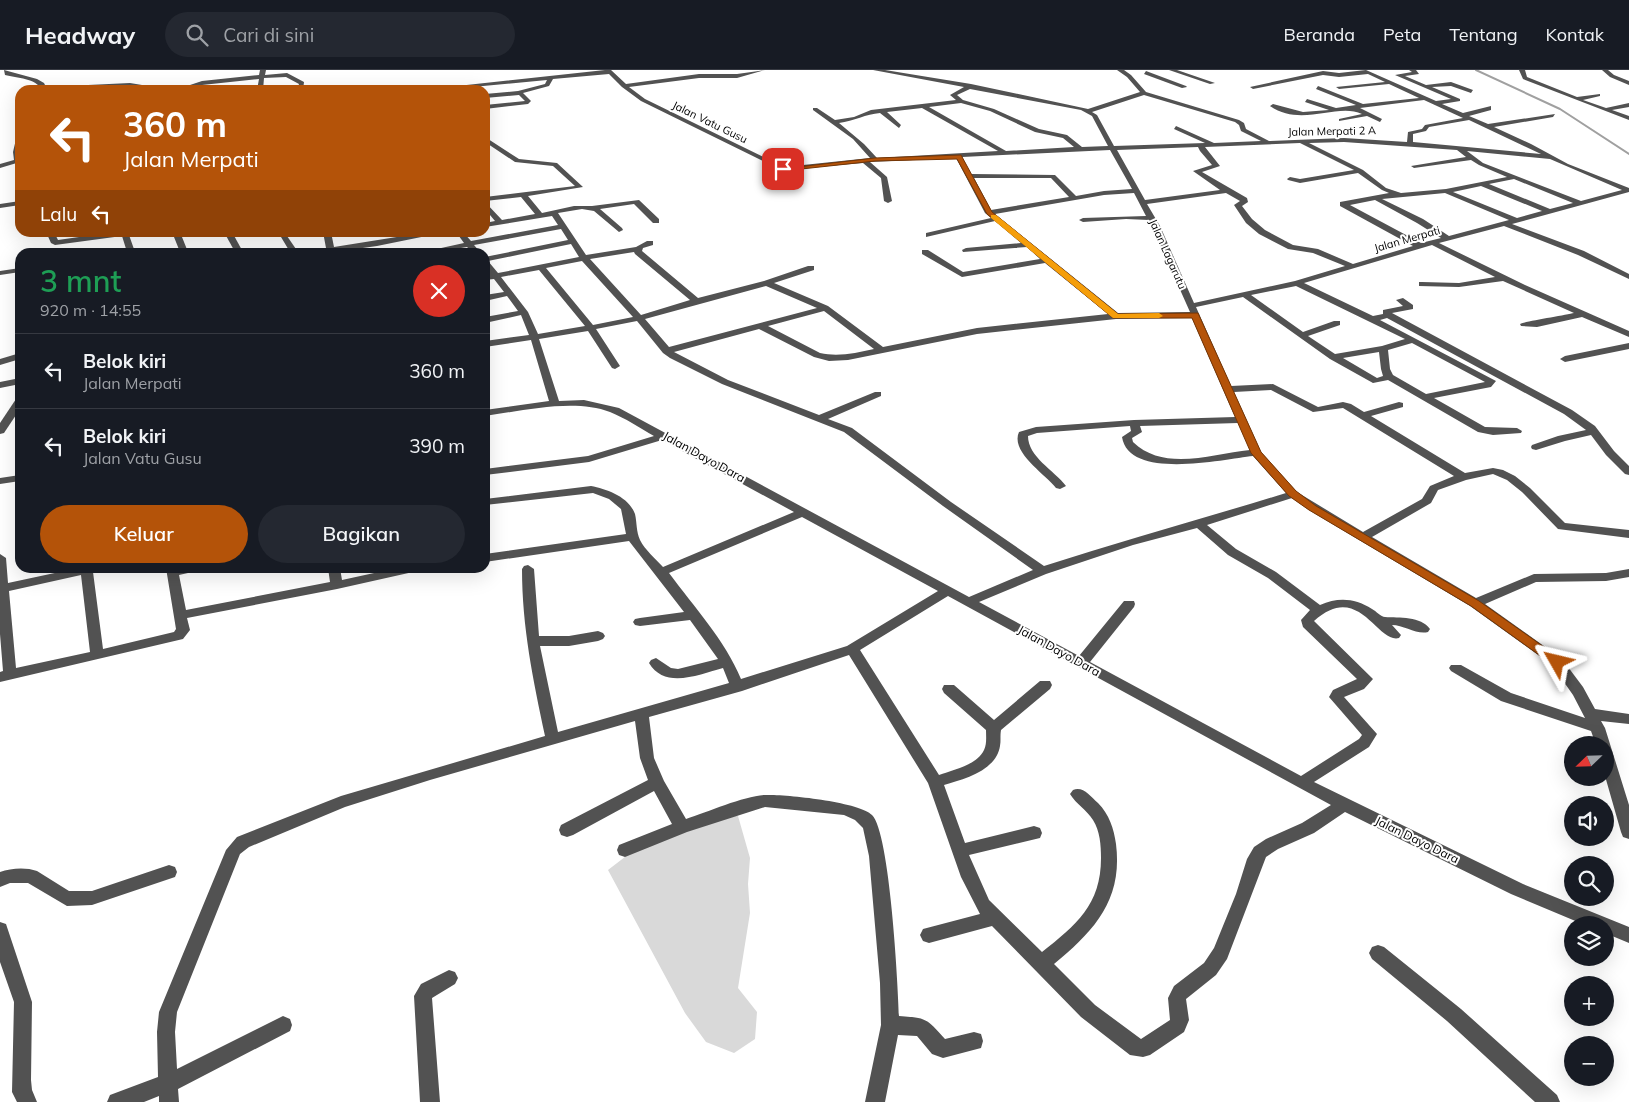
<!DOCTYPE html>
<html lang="id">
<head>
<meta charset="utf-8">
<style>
  :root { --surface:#171b24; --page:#242831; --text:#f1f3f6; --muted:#9ea1a6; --line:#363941; --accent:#b45309 }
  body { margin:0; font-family:Mulish,sans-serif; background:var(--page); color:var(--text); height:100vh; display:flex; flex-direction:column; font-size:19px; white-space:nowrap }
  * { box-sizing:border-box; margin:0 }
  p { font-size:16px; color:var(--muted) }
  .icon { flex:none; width:28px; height:28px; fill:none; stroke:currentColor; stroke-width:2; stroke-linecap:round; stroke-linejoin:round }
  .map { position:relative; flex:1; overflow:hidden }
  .sheet { position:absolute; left:15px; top:178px; width:475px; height:325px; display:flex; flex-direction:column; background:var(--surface); border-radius:15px; box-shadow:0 5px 20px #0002 }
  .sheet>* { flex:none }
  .guide { position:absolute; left:15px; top:15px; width:475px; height:152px; border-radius:15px; box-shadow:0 5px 20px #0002; background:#b45309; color:#fff; overflow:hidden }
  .needle { width:32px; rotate:247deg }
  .controls { position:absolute; left:1564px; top:666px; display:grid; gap:10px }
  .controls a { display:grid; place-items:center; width:50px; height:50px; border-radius:50%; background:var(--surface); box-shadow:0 5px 20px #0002; font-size:25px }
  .pin { position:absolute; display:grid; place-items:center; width:42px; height:42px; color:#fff; margin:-21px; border-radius:10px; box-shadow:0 2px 8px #0006 }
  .me { position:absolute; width:55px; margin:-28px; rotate:307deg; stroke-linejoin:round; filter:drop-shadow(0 0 4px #0008) }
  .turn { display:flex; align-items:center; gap:18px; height:105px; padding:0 25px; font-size:22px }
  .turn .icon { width:65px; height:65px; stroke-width:2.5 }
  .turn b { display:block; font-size:35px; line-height:42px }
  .then { display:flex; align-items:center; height:48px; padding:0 25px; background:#0003; gap:10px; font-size:19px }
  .round { display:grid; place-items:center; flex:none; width:52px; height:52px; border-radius:26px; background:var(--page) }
  .overview { display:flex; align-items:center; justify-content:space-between; height:85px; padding:0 25px }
  h1 { font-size:30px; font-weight:600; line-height:38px; color:#1e9e55 }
  .action { display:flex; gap:10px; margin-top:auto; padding:10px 25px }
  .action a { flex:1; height:58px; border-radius:30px; background:var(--accent); color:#fff; font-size:20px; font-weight:600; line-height:58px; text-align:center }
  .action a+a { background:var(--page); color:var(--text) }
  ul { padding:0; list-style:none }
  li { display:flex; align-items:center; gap:15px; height:75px; padding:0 25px; border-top:1px solid var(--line) }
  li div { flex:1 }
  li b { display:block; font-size:19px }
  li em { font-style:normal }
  header { display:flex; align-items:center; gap:30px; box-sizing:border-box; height:70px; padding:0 25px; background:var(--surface); border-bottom:1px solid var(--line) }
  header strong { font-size:24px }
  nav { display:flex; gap:28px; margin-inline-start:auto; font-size:18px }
  .search { width:350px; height:45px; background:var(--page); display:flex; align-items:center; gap:12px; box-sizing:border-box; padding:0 18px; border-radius:28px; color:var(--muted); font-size:19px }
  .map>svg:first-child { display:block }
  .green { fill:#d9d9d9 }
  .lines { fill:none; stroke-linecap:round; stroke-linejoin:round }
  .stream { stroke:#a0a0a0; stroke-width:2 }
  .minor { fill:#525252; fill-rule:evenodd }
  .route { fill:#b45309; stroke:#753606 }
  .slow { fill:#f59e0b }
  .labels { text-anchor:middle; stroke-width:4; stroke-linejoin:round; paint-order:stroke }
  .far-street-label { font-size:11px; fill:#000; stroke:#fff }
  .street-label { font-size:12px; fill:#000; stroke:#fff }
</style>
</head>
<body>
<header>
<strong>Headway</strong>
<div class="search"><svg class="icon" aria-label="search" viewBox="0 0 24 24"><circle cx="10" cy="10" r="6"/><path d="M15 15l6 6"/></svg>Cari di sini</div>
<nav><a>Beranda</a><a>Peta</a><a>Tentang</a><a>Kontak</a></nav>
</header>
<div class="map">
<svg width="1629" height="1032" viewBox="0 0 1629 1032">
  <rect width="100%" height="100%" fill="#fff"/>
  <polygon class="green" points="720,743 738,746 750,788 748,814 750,843 738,918 757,942 755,969 734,983 706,972 685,943 608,800 647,770"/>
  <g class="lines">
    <polyline class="stream" points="1476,0 1560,39 1629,84"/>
    <g class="minor">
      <path d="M4,0L37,9L44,13L46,17L130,13L142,15L147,20L130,17L42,20C36,8 17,8 5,5Z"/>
      <polygon points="260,0 266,0 265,5 287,3 304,12 303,20 297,20 299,14 286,7 264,8 263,20 257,20 259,9 202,15 184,20 175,20 202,11 259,5"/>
      <path d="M605,0H611L626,14L699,4H737L765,0L737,8H699L629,17L645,29L784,97L870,88L853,69L813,40V38H817L835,50L854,47L871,40L956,30L950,25L964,17L873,0H885L971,14L1088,39L1140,22L1127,7L1117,0H1124L1131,5L1146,22L1239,50L1244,53L1246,59L1269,71L1344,68L1407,72L1408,62L1422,59L1425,55L1463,48L1424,30L1360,38L1382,49L1380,52L1367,46L1339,51V49L1362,44C1337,32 1302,58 1270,36L1273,34L1303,42L1329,40L1305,32L1307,29L1336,38L1356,35L1316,19L1318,16L1363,34L1419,28L1389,14L1339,19L1336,17L1385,12L1368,4L1339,7L1323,5L1253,19L1250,17L1323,1L1339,3L1366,0L1436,31L1451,29L1395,5L1412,2L1409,0H1416L1419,4L1405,6L1426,15L1451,12L1473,20L1471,23L1451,16L1432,17L1460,29V31L1442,34L1463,43L1491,36V40L1469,46L1488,54L1555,44L1553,47L1494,57L1531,74L1568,94L1629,118V122L1512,154L1584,181L1629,204V209L1578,185L1504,156L1439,173L1525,215L1629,261V267L1582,247L1537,257L1521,256L1520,254C1522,252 1566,245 1574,243L1503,211L1459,217L1419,216V212H1422L1459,213L1495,207L1432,175L1304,213L1373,246L1383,244V240L1403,236L1396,230L1403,228L1413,235V239L1392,243L1572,340L1595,356L1614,381L1629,396V405L1625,404L1606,385L1591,365L1565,371L1536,380L1532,379L1531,377L1532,375L1558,366L1586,360L1564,344L1387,248L1380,250L1496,311L1491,317L1434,328L1485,357L1517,358L1522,361L1521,363L1493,365L1478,362L1388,310L1373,313L1330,289L1243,227L1196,237L1231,316L1273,314L1318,337L1343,332L1351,334L1364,342L1399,332L1403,333V337L1371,346L1465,403L1493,398L1503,400L1515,406L1530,418L1565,453L1629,460V468L1558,459L1522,422L1507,410L1493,404L1466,410L1438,420L1431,433L1372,467L1476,528L1534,504L1606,503L1629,499V507L1606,511L1536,512L1485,534L1562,589L1583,617L1595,639L1629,644V654L1601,651L1605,658L1629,735V769L1623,767L1621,762L1605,706V675H1596L1591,661L1501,631L1451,601L1449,598L1451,595H1461L1511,623L1585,648L1573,625L1552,595L1470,536L1309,440L1292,428L1207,455L1236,479L1276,502L1320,535C1338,527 1355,528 1372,539C1376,541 1381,547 1385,547C1399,548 1421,546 1430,559L1428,562C1417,565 1404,555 1392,555L1401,565L1399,568C1377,574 1359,510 1314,551L1373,609L1364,619L1344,627L1377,664L1369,677L1314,712L1523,814L1629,857V873L1605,863V855H1585L1511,824L1345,742L1314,763L1278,779L1266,787L1227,889L1216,905L1186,929L1189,950L1184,962L1150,985L1143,987L1130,985L1081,947L992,856L929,873L923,871L920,865L923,859L980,844L961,807L928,713L849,585L742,621L649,647L654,688L664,711L686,749C708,742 744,726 765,725C785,724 860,732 872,745C890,763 898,914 899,946C927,948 926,948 945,969L974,962L981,964L983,971L981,978L943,988L932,984L917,966L898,965L885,1032H865L881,955L880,913L869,786L863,758L855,750L844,745L765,737L687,762L625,787L619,785L617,780L619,775L672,754L654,721L573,765L567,767L561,765L559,760L561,755L648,710L640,688L635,651L430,710L345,737L249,777L240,784L177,942L175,962L177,999L283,946L290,949L292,955L290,961L178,1019L179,1032H159V1026L144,1032H107L110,1025L158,1007L157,962L159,942L226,780L237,767L341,726L545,666C533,609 522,557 522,499L524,496L528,495L534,499L539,566H569L598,561L603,563L605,566L603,569L598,571L569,576H540L558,662L729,613L723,598C700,604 665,620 649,593L651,590L656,588L671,598L678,599L718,589L690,550L640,556L635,555L633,552L635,549L640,548L684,542L629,471L485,492V484L626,464L621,439L609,429L593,423L485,435V429L591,416C607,419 629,427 635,444C637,453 636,461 640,470C645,480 655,488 663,497L794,442L662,370L589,392L485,405V399L588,386L654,366C640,358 625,348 610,342C574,328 522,341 485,346V340L549,331L531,270L485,277V271L529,265L521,245L485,253V247L518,241L507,226L485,231V225L504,222L494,209L485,210V206L490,204L485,197V187L568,170L561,159L474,175L480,182H472L467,177L437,182H423L464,173L456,162H463L471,171L558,155L552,146L485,157V153L495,151L485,139V132L502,150L535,144L521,127L485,131V127L575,116L553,96L515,92L485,72V67L519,89L557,93L583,117L528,126L542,143L574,136H592L639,130L659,149V153H653L634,134L600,139L622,158L623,160L619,162L594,141L582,139L558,143L586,185L636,177L647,171H653V175L643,178L642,181L698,228L764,211L808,196H814V200L774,213L828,236L883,277L977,258L1108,244L1045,193L962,207L922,184V180H928L963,202L1040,189L1027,177L963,182L962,180L966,178L1021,173L995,151L926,167V163L991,148L985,143L956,88L870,92L887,107L892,131L888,133L884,131L881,108L863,93L781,100L641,31L622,17L609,4L553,9L549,16L523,23L531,31L528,34L485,39V35L525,31L519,25L485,28V24L518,21L545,14L547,10L440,20L430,19ZM970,19L1081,40L1092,46L1108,76L1082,77L1067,65L1039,59L994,39L963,30L957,25ZM1144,25L1235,52L1239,55L1241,61L1261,71L1214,73L1176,56L1174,59L1205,73L1114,76L1097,45L1092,42ZM961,33L990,41L1035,62L1063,68L1074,77L1006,81L929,37ZM922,38L998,81L877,88L864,74L839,53C854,51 866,44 880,43L899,58L901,55L887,42ZM1469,50L1541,84L1413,72V64L1426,61L1429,57ZM1344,72L1457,80L1466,87L1411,96L1414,98L1471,90L1479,95L1507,107L1446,119L1401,123L1386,118L1363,100L1309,73ZM1300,73L1354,100L1300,109L1290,107L1287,109L1288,110L1300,113L1358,103L1382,120L1389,123L1340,132V136L1413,176L1353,194L1318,179L1293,175L1265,160L1252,149L1242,136L1248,132L1247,128L1202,102L1220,96L1205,77ZM1198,77L1200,81L1212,95L1193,101L1220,120L1145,130L1117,80ZM1110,80L1132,119L1104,121L1076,126L1055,105L971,104L962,87ZM1467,81L1550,89L1622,120L1581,131L1483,93ZM974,108H1051L1069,127L991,140ZM1514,109L1573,133L1550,139L1489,114ZM1481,116L1542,141L1517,148L1453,122ZM1134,123L1146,146L1083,148L1079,150L1083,152L1126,149L1149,150L1190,242L1118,243L995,144L1104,125ZM1226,123L1240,131L1234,135L1246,153L1259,164L1288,179L1313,183L1345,196L1295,211L1194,233L1160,156L1147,134ZM1445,123L1509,150L1449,166L1423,149L1382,129ZM1375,130L1417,153L1441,168L1421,173L1350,135ZM571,174L579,187L498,203L488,191ZM634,182L635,184L690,230L641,245L590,189ZM582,191L633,247L593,255L546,198ZM539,200L585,256L538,264L528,242L501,207ZM766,216L817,238L669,277L645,249ZM1296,216L1405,269L1382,276L1335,284L1308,266L1340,255V251H1334L1303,262L1251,225ZM824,241L874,279C856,283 838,287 820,283L768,256ZM1192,248L1235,347L1134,350L1036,357L1019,362C1010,382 1045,404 1056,418L1060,419L1066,416C1054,400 1028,387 1028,366L1037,363L1130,356L1131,361L1122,367C1129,411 1224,389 1253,386L1286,423C1205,448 1124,470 1044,496L951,432L852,358L828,349L881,326V322H875L819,345L728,310L674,282L759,259L814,287L829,291L848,290L977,264L1116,249ZM637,251L663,283L670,288L722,314L844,362L943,436L1033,500L969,527L619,338L584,330L559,331L539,269L588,261L612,298L615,299L620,296L596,259ZM1412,273L1485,312L1426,324L1393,305L1390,299L1388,280ZM1379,282L1381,299L1383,306L1377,308L1343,288ZM1271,320L1313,342L1343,338L1454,406L1430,416L1422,429L1363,462L1297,422L1261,382L1234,322ZM1238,353L1250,380C1212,384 1164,402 1133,372L1132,368L1142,362L1140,356ZM802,447L938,521L847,576L741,609C725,570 694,537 669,503ZM1197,458L1228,485L1268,508L1310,540L1301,550L1303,557L1357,609L1333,620L1329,627L1362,665L1359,669L1301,706L1090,592L1134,537L1135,534L1134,531H1124L1079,586L979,532L1046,504L1133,475ZM948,526L1331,735L1302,753L1266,769L1254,777L1247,789L1236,824L1214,878L1204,893L1174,916L1168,928L1170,950L1141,969L1095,935L1054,894C1094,861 1123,830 1116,774C1114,759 1109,744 1098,733C1090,726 1083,716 1073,720L1070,724C1076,734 1087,740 1093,750C1100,761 1101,775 1101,788C1101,835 1076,855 1042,882L989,830L969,785L1040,768L1042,763L1040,758L1034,756L965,773L944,715C964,709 996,701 1000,676C1001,671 1000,666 1001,660L1050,619L1052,615L1050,611H1040L994,650L954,615H944L942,619L944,623L986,660C986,666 987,674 984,680C977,695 953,700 939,705L860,580Z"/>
      <polygon points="1169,0 1177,0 1215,13 1210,14"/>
      <polygon points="1519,0 1525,0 1527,7 1577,27 1600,24 1600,26 1583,30 1606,38 1629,33 1629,37 1612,40 1629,46 1629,50 1523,9"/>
      <polygon points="1602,0 1608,0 1614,5 1629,11 1629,15 1610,7"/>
      <polygon points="1146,1 1186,16 1187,17 1182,18 1144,4"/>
      <polygon points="20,63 20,92 0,98 0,94 14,90 13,82 17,65"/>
      <polygon points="20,131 20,135 0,138 0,134"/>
      <polygon points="46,162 54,162 58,170 114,162 137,162 129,165 135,182 127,182 122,166 55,175 51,173"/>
      <polygon points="172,162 180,162 188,182 180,182"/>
      <polygon points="224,162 232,162 243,182 235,182"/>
      <polygon points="278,162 312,162 287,166 298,182 290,182"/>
      <polygon points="323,162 331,162 334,177 428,162 446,162 377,176 334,182 309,182 310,180 326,178"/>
      <polygon points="20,198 20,202 0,205 0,201"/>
      <polygon points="1629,273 1629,279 1565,292 1560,289 1565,286"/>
      <polygon points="20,283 20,289 0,295 0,289"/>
      <polygon points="20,308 20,314 0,318 0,312"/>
      <polygon points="20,328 20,339 4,363 0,364 0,353 16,329"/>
      <polygon points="20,405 20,411 0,414 0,408"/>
      <path d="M0,484L6,488L8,513L78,498H99L97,501L93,502L103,579L174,562L176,559L166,498H199L197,501L179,505L186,540L330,512L328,498H340L342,510L397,498H419L413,502L337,519L187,548L190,560L183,569L0,612V602L3,601L0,564ZM81,505L90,582L16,598L9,521Z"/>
      <path d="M169,795L175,797L177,802L175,807L92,835L67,836L28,813H10L0,817V802C11,798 26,797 37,801L69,821H92Z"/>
      <polygon points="0,852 6,854 32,932 31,1010 32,1020 37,1032 17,1032 12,1022 14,932 0,892"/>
      <polygon points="1378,875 1384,877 1461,939 1557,1025 1560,1032 1535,1032 1447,951 1372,889 1369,883 1372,877"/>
      <polygon points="449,900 455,902 458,908 455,914 432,928 440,1032 420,1032 414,926 421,914"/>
    </g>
  </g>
  <polygon class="route" points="961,85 992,142 1118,244 1198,243 1261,382 1296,421 1316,436 1479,531 1561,589 1563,592 1561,595 1553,595 1471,536 1309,440 1289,426 1251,383 1192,248 1113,248 987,144 957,89 875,91 783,101 780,99 875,88"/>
  <polygon class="slow" points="991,145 996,145 1118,244 1159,243 1163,246 1159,248 1113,248 991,148"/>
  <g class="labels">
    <g class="far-street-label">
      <text transform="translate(710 52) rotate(26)" y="4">Jalan Vatu Gusu</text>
      <text transform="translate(1332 61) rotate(-1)" y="4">Jalan Merpati 2 A</text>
      <text transform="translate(1407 169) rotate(-16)" y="4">Jalan Merpati</text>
      <text transform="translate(1168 184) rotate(66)" y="4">Jalan Lagarutu</text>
    </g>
    <g class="street-label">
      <text transform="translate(704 387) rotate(29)" y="4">Jalan Dayo Dara</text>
      <text transform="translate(1059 581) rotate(29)" y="4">Jalan Dayo Dara</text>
      <text transform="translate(1417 770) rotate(26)" y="4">Jalan Dayo Dara</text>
    </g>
  </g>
</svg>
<div class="controls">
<a><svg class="needle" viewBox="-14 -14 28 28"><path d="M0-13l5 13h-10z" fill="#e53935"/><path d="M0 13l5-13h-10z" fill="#9ea1a6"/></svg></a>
<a><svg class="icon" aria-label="sound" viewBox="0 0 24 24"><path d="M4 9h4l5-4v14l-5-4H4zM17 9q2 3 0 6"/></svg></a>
<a><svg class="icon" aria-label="search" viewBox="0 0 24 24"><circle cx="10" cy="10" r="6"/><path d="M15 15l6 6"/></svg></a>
<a><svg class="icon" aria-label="layers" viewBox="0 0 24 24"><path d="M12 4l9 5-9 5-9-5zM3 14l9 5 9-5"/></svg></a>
<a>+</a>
<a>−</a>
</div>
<div class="pin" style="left:783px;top:99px;background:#d93025"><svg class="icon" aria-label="arrive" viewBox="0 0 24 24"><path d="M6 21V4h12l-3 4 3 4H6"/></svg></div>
<svg class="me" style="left:1557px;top:592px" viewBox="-20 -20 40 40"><path d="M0-17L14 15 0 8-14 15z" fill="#b45309" stroke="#fff" stroke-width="4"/></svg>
<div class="guide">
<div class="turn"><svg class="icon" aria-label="left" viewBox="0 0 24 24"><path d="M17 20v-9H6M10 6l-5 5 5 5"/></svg><div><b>360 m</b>Jalan Merpati</div></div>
<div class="then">Lalu<svg class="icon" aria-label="left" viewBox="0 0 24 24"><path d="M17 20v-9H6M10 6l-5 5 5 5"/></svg></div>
</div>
<section class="sheet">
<div class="overview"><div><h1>3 mnt</h1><p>920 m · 14:55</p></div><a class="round" style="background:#d93025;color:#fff"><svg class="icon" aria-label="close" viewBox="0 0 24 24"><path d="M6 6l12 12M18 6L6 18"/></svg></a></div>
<ul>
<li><svg class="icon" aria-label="left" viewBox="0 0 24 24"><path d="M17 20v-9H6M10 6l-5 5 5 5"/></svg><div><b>Belok kiri</b><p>Jalan Merpati</p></div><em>360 m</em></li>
<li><svg class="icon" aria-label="left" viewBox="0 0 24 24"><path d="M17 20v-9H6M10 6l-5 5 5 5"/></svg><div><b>Belok kiri</b><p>Jalan Vatu Gusu</p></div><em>390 m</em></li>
</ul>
<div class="action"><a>Keluar</a><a>Bagikan</a></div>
</section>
</div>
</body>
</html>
